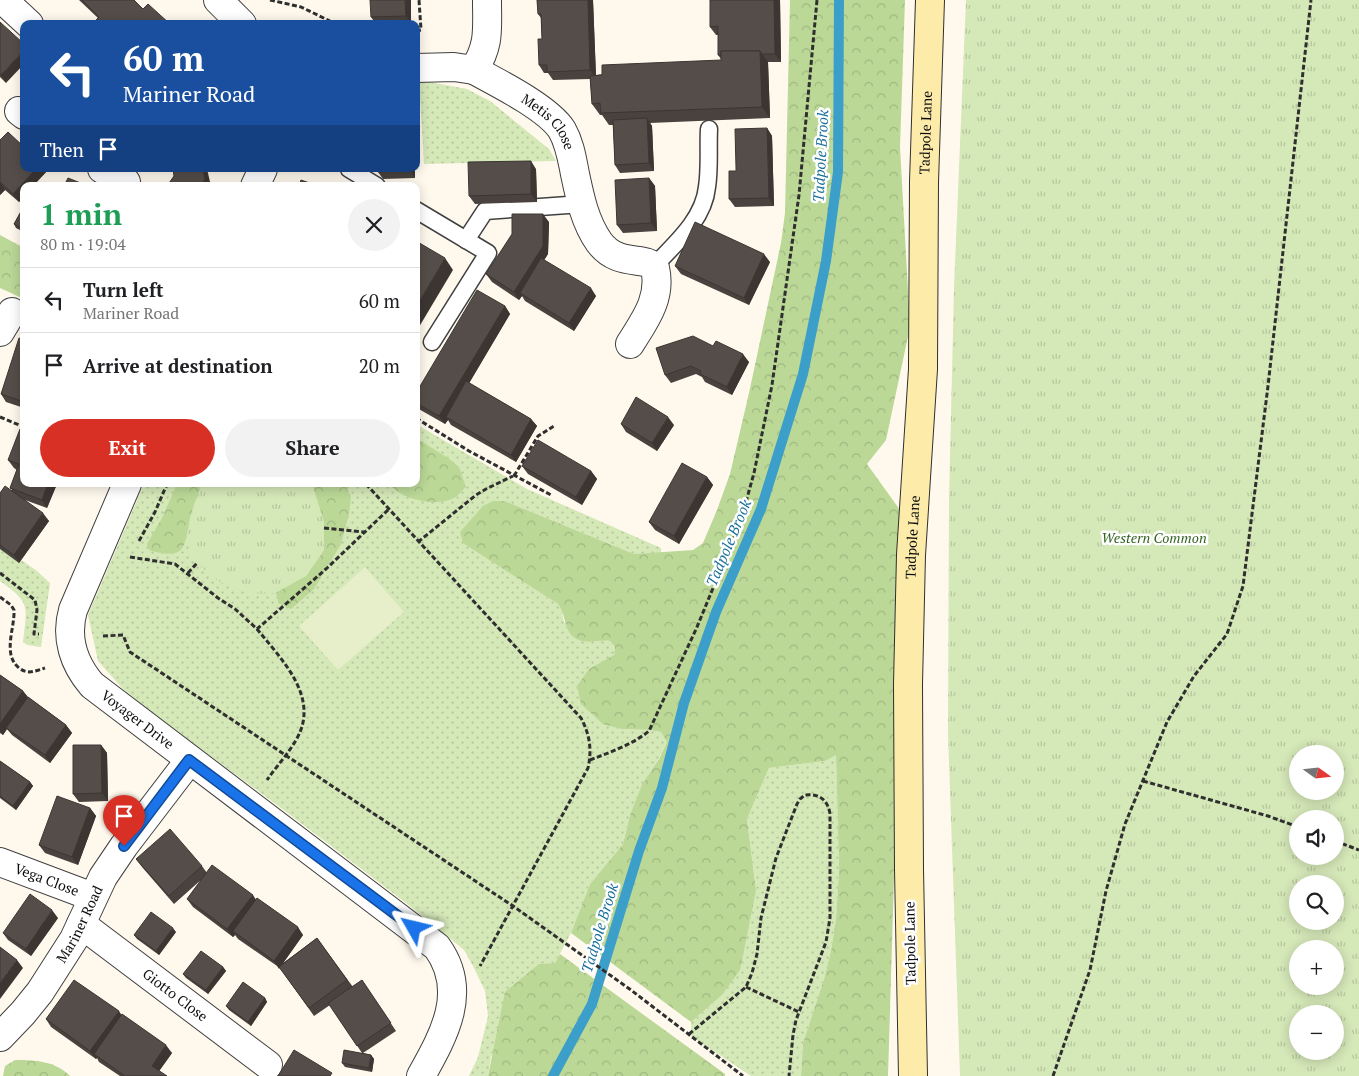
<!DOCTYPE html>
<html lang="en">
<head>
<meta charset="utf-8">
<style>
  :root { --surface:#fff; --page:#f2f2f2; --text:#202124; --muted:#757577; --line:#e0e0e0; --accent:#d93025 }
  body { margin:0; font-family:"PT Serif",serif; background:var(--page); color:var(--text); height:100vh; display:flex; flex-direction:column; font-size:19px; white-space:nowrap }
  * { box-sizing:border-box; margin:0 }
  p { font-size:16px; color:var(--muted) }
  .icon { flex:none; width:28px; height:28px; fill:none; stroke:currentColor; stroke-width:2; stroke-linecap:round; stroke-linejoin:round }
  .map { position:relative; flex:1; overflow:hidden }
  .panel { position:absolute; left:20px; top:182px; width:400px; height:305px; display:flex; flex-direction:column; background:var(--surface); border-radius:10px; box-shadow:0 2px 12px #0003 }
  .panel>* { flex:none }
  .banner { position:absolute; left:20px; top:20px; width:400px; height:152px; border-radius:10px; box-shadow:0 2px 12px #0003; background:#1a4fa0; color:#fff; overflow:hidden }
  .needle { width:32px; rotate:105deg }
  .buttons { position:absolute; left:1289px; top:745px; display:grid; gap:10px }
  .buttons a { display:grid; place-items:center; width:55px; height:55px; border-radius:50%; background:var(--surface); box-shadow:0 2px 12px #0003; font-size:25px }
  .pin { position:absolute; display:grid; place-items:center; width:42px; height:42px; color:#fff; margin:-51px -21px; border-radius:50% 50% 50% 0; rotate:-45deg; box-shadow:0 0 5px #0007 }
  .pin .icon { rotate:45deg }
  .me { position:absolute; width:55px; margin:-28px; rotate:307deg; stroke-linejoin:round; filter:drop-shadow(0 0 4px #0008) }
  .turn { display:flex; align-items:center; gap:18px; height:105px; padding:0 20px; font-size:22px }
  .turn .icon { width:65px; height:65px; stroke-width:2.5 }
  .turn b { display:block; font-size:35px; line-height:42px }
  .then { display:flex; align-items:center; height:48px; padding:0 20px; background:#0003; gap:10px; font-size:19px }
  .round { display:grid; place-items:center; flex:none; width:52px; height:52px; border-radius:26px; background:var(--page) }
  .headline { display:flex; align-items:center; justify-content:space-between; height:85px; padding:0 20px }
  h1 { font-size:30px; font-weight:700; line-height:38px; color:#1e9e55 }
  .button { display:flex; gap:10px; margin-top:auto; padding:10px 20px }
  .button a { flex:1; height:58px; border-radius:30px; background:var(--accent); color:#fff; font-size:20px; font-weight:700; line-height:58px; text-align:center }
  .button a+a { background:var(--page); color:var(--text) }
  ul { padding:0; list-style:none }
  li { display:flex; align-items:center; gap:15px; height:65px; padding:0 20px; border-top:1px solid var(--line) }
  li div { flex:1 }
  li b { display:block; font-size:19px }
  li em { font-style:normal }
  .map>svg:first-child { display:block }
  .grass { fill:url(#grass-dots) }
  .forest { fill:url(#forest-crowns) }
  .park { fill:url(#park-tufts); fill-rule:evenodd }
  .pitch { fill:#e6efc9 }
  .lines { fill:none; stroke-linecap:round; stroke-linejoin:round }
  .stream { stroke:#3c9fca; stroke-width:10 }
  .lane-casing { stroke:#404040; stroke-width:19 }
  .street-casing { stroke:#404040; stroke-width:30 }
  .secondary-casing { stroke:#2f2f2f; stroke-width:30 }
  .path { stroke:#2f2f2f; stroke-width:3; stroke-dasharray:5 2.5; stroke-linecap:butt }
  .lane { stroke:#fff; stroke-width:16 }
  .street { stroke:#fff; stroke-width:28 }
  .secondary { stroke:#fdeca9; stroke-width:28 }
  .wall { fill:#49423f }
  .shaded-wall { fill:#3c3633 }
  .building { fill:#554d49; stroke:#3c3633 }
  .route-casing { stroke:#114b97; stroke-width:12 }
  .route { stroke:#1a73e8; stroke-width:9 }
  .labels { text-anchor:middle; stroke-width:5; stroke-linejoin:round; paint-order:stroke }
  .street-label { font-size:14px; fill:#0d0d0d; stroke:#fff }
  .park-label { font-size:14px; font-style:italic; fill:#33631f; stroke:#fff }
  .water-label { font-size:15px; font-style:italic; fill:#196f9b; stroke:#fff }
</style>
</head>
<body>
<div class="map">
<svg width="1359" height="1076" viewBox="0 0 1359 1076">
  <defs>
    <pattern id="grass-dots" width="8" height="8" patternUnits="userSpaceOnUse" patternTransform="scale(1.25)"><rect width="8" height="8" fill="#d5e8b8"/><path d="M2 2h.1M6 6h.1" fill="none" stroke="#b6c69d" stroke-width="1.8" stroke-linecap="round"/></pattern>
    <pattern id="forest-crowns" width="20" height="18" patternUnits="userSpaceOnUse" patternTransform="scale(1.25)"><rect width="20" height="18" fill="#bbd897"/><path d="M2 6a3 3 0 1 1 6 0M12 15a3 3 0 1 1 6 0" fill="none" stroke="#a0b881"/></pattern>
    <pattern id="park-tufts" width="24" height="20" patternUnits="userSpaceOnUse" patternTransform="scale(1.25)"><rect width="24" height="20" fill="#d5e8b8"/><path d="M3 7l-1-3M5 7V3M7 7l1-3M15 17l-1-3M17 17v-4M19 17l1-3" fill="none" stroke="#b6c69d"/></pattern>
  </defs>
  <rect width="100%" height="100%" fill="#fff9ed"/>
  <g class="grass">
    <polygon points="419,80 467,89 490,101 549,149 556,161 424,164"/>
    <polygon points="416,424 527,489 661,548 661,553 634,554 505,501 464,543 558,604 561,607 564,622 585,641 602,639 610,641 615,647 614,655 609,659 622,729 650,730 661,732 667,742 630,815 623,844 590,884 571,933 555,963 539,964 491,1057 488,1076 469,1076 478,1057 488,1016 485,991 474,968 464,950 410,906 281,808 152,713 122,688 98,661 88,615 144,484 416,484"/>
    <path d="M0,545L37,571L50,583L41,647L27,645L23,642C27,606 31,603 0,581Z"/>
    <polygon points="836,754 839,871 836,919 831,951 824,979 803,1043 801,1076 751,1076 691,1036 691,1022 722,995 756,890 747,819 769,768 825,761"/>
  </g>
  <g class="forest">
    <path d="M790,0H905L900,147L910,327L886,440L867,464L905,517L888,1076H801L803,1043L824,979L831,951L836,919L839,871L836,755L825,761L769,768L747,819L756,890L740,970L722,995L691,1022L571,933L590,884L623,844L630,815L642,785L659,759L667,742L661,732L650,730L622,729L603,724L581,704L577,686L589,669L614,655L615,647L610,641C600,639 588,644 579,640C563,634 567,615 558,604L463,543L460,532L483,506L493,501H505L634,554L693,550L703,543L717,510L730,474L749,393L781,243L785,213Z"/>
    <polygon points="0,235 24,248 24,299 0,288"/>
    <path d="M416,438L448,458L459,467L466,487C462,490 458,496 454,498C438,507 400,500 390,484H416Z"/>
    <path d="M177,484H202C198,495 193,506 190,518C184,548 186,561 149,550L147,544L162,518Z"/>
    <polygon points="312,484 344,484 351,496 349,514 341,544 314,589 291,609 278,603 278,597 275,593 306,576 324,550 324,522"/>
    <polygon points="560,954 725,1074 725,1076 488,1076 505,992 539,964 555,963"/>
    <path d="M15,1060C36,1060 55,1061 70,1076H3L5,1066Z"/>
  </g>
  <g class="park">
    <path d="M966,0H1359V1076H960L948,734L949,499L954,288ZM1298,754H1335V791H1298ZM1298,819H1335V856H1298ZM1298,884H1335V921H1298ZM1298,949H1335V986H1298ZM1298,1014H1335V1051H1298Z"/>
    <polygon points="202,484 312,484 324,522 324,550 306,576 275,593 250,594 218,581 193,560 186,541 191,516"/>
  </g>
  <polygon class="pitch" points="365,567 404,612 338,670 299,626"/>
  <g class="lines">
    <polyline class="stream" points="553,1076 592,1004 639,851 662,788 684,703 716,612 761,509 803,374 826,261 838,172 839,0"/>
    <g class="lane-casing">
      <g id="lane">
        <polyline points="349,169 377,186"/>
        <polyline points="416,210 488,253 432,342"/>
        <polyline points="466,240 485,211 582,204"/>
        <path d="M654,266C675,244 704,219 707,187C710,168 708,148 709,129"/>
      </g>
    </g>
    <g class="street-casing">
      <g id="street">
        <polyline points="3,0 29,24"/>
        <polyline points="218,0 242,24"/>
        <path d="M416,68L454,67L474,70C490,44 487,30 487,0"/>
        <path id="s1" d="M474,70C498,83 548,108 562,130C570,144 572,159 575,174C580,198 585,222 599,242C618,268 646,255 655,268C662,298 645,320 630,344"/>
        <polyline points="19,111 24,115"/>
        <polyline points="102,169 126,182"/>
        <polyline points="255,186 263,169"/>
        <polyline points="0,332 12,312"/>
        <path id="s2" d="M127,484L73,610C65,638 74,664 92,685L437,947C469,991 444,1035 421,1076"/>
        <path id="s3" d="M0,862L93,897"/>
        <path id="s4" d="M81,924L268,1065"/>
        <path id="s5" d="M0,1037L23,1013L40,992L74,939L103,877L124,846L189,761"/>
      </g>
    </g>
    <g class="secondary-casing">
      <g id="secondary">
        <path id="s6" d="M913,1076L909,869L908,684L911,555L923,369L924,182L930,0"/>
      </g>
    </g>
    <g class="path">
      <polyline points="270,0 301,7 336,24"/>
      <polyline points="416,31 421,30 419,0"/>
      <polyline points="0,417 24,427"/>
      <polyline points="416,418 469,451 551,495"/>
      <polyline points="514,476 538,436 554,426"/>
      <path d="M366,484L581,718C590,735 592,750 588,768L480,966"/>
      <polyline points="324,528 364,532"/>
      <polyline points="139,541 155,512 167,484"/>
      <polyline points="418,542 476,495 486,489 513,476"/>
      <polyline points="130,557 175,564 218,598 235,609 257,629 326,569 389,509"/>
      <polyline points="0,573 35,600 37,610 34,634 39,634"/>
      <polyline points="188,573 197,563"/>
      <path d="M0,597L11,605L14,610C15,628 2,654 19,668C28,675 35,671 45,668"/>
      <path d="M257,629C282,660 321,698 296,740C288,754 276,767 267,780"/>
      <polyline points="103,636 123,635 130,652 513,906 631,990 743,1076"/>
      <path d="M590,760C610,752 632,745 649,731L697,627L741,520L754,473L772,385L799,195L817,0"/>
      <polyline points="1143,781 1268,816 1298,827"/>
      <polyline points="1335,841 1359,850"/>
      <polyline points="746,987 799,1012"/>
      <path d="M689,1034L746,987L752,973L757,954L761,918L776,858L797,804L800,799L805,795C819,793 828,800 830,814V918L826,942L796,1020L793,1035L789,1076"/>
      <polyline points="1053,1076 1090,970 1106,891 1125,824 1167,722 1194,676 1227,634 1243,586 1268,386 1311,0"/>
    </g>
    <use href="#lane" class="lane"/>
    <use href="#street" class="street"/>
    <use href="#secondary" class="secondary"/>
  </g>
  <g class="wall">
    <polygon points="79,0 134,0 143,9 170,24 98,18"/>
    <polygon points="411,0 411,23 376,24 371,17"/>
    <polygon points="537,0 593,0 596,75 721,60 721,59 718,55 718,35 716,35 710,27 710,0 780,0 781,62 768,62 770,118 650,123 652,126 654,171 620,173 615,165 613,125 609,125 602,115 600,115 592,104 590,79 553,80 548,73 544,73 539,65 542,39 541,18 538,14"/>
    <polygon points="0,22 6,83 0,77"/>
    <polygon points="767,128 772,136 774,206 735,207 729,199 736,171"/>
    <polygon points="0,140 47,171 33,186 24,186 24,196 19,202 5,190 0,195"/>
    <polygon points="415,169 415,178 383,179 378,172"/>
    <polygon points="536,169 537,202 475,204 469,196"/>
    <polygon points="649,178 655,186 657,231 623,233 617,225"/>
    <polygon points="24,206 24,232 16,228 14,224"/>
    <polygon points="549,222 548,254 544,260 596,296 574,331 525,301 522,296 519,300 492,282 486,274"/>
    <polygon points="770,262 749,305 681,274 675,266"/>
    <polygon points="505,306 510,314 469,383 531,419 537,426 516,462 451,425 448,420 445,424 417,408 416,407 416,393"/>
    <polygon points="24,340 24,408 6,402 1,394"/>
    <polygon points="713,346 749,362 732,395 705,382 702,377 696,374 671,383 665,375"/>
    <polygon points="621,424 674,425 657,451 626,432"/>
    <polygon points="24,430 24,484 57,484 47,508 25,500 49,521 19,563 0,549 0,493 12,490 10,488 17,470 14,468 8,460"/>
    <polygon points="522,466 591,471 597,479 582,505 528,474"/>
    <polygon points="707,477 713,485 679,544 655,530 649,522"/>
    <polygon points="0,675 23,691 28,697 66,725 72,733 50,763 12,735 7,729 3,735 0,733"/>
    <polygon points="101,745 107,753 108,801 79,802 73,794"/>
    <polygon points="0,761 30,782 33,786 16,810 0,798"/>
    <polygon points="90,808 96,816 78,865 45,853 39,845"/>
    <polygon points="136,859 202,866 207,873 256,900 303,935 283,963 317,938 353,987 362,980 396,1031 363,1053 371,1055 374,1059 372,1072 345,1067 342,1063 362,1053 330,1005 314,1016 280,968 238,939 235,935 233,937 193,907 187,899 202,879 174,904 142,867"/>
    <polygon points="58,918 31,956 8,940 3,933"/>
    <polygon points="176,932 159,955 137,939 134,935"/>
    <polygon points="223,967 226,971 208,994 186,978 183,974"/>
    <polygon points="265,998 267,1002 251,1026 229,1010 226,1006"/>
    <polygon points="121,1015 172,1053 159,1071 167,1076 120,1076 99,1062 97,1058 96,1059 51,1027 46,1019"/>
  </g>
  <g class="shaded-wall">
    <polygon points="405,0 411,0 411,23 406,16"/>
    <polygon points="588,0 593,0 596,78 590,70"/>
    <polygon points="774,0 780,0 781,62 775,54"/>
    <polygon points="24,50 24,64 6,83 1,75"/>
    <polygon points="760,51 768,62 770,118 762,107"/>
    <polygon points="647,118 652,126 654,171 649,163"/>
    <polygon points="767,128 772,136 774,206 769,198"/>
    <polygon points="531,161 536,169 537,202 531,194"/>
    <polygon points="36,169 45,169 47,171 33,186 24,186 24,196 19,202 13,194"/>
    <polygon points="203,169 207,169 211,186 201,186"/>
    <polygon points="410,169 415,169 415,178 410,170"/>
    <polygon points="649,178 655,186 657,231 651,223"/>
    <polygon points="0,182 5,190 0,195"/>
    <polygon points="543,214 549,222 548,254 522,295 520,293 522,296 519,300 514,292"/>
    <polygon points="764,254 770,262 749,305 744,298"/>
    <polygon points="445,258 453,270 416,332 416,307"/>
    <polygon points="591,288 596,296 574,331 569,323"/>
    <polygon points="505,306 510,314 448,419 446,417 448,420 445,424 439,416"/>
    <polygon points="743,354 749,362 732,395 727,387"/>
    <polygon points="668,417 674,425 657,451 652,443"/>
    <polygon points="531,419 537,426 516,462 511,455"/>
    <polygon points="591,471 597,479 582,505 576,497"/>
    <polygon points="707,477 713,485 679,544 674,536"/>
    <polygon points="48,484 57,484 47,508 42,500"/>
    <polygon points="43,513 49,521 19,563 14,555"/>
    <polygon points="23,691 29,699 6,728 7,729 3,735 0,731 0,724"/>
    <polygon points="66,725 72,733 50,763 45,755"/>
    <polygon points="101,745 107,753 108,801 102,793"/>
    <polygon points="30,782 33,786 16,810 13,806"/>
    <polygon points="90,808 96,816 78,865 72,857"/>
    <polygon points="253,895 258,903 233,931 235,935 233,937 227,929"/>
    <polygon points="52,910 58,918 31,956 26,949"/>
    <polygon points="298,927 303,935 279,969 274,961"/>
    <polygon points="173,928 176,932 159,955 156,951"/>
    <polygon points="17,960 23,968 0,999 0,983"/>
    <polygon points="223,967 226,971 208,994 206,990"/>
    <polygon points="265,998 267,1002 251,1026 248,1022"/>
    <polygon points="119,1011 124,1019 94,1054 97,1058 96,1059 90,1051"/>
    <polygon points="166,1045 172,1053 157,1074 152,1066"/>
    <polygon points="371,1055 374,1059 372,1072 369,1068"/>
  </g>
  <g class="building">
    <polygon points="82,0 134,0 143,9 148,4 170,24 92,24 99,17"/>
    <polygon points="370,0 405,0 406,16 371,17"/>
    <polygon points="537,0 588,0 590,70 547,72 547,65 539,65 538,39 542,39 541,14 538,14"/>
    <polygon points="710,0 774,0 775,54 762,54 760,51 721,51 721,55 718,55 718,26 710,27"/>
    <polygon points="0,22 24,44 24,50 1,75 0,75"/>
    <polygon points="721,51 760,51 762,107 601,113 600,103 592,104 590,76 602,75 602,65 721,60"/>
    <polygon points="647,118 649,163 615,165 613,120"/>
    <polygon points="767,128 769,198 729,199 729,171 736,171 736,168 735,129"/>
    <polygon points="8,132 24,147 24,169 36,169 13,194 0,182 0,140"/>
    <polygon points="531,161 531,194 469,196 468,162"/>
    <polygon points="173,169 203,169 205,179 201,186 167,186 174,176"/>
    <polygon points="378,169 410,169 410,170 378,172"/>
    <polygon points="68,178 88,186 64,186"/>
    <polygon points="649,178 651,223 617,225 615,180"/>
    <polygon points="301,180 318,186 299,186"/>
    <polygon points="24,206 24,230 14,224"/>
    <polygon points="512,214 543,214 543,246 514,292 486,274 512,234"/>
    <polygon points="695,222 764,254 744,298 675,266"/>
    <polygon points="416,241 445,258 416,307"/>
    <polygon points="541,258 591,288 569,323 520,293"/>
    <polygon points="477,290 505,306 439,416 416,403 416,393"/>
    <polygon points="693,336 713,346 716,341 743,354 727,387 700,374 701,371 691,366 665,375 656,348"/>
    <polygon points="19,338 24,340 24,402 1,394"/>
    <polygon points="466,381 531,419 511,455 446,417"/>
    <polygon points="636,397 668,417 652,443 621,424"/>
    <polygon points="20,429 24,430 24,484 48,484 42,500 10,488 19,464 8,460"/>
    <polygon points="538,440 591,471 576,497 522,466"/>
    <polygon points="682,463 707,477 674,536 649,522"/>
    <polygon points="5,486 43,513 14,555 0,545 0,493"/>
    <polygon points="0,675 23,691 0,724"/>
    <polygon points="28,697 66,725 45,755 6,728"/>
    <polygon points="73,745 101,745 102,793 73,794"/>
    <polygon points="0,761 30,782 13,806 0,796"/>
    <polygon points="57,796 90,808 72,857 39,845"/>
    <polygon points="170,829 202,866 169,896 136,859"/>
    <polygon points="212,865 253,895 227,929 187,899"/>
    <polygon points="30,894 52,910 26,949 3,933"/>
    <polygon points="257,898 298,927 274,961 233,931"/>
    <polygon points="151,912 173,928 156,951 134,935"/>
    <polygon points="317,938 347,980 309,1008 279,967"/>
    <polygon points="0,947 17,960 0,983"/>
    <polygon points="201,951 223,967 206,990 183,974"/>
    <polygon points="74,980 119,1011 90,1051 46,1019"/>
    <polygon points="362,980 391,1023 357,1046 328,1003"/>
    <polygon points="243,982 265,998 248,1022 226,1006"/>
    <polygon points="122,1014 166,1045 152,1066 167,1076 125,1076 94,1054"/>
    <polygon points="294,1050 332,1073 330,1076 278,1076"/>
    <polygon points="344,1050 371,1055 369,1068 342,1063"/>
  </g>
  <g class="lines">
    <g class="route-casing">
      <polyline id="route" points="124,846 189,760 414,928"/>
    </g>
    <use href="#route" class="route"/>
  </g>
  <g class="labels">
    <g class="street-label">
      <text dy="5" stroke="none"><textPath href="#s1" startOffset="92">Metis Close</textPath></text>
      <text dy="5" stroke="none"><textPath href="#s6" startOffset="944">Tadpole Lane</textPath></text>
      <text dy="5" stroke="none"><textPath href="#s6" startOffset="539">Tadpole Lane</textPath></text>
      <text dy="5" stroke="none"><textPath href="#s2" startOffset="275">Voyager Drive</textPath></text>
      <text dy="5" stroke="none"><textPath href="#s3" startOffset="50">Vega Close</textPath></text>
      <text dy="5" stroke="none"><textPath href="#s5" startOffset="139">Mariner Road</textPath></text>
      <text transform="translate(910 943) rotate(-91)" y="5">Tadpole Lane</text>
      <text dy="5" stroke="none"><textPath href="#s4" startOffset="118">Giotto Close</textPath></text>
    </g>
    <g class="park-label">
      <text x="1154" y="543">Western Common</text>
    </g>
    <g class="water-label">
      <text transform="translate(821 156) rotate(-87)" y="5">Tadpole Brook</text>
      <text transform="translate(729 543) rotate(-67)" y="5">Tadpole Brook</text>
      <text transform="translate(600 928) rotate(-73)" y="5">Tadpole Brook</text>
    </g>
  </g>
</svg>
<div class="buttons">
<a><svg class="needle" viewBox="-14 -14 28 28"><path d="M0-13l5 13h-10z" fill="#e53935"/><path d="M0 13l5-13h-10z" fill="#757577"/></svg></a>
<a><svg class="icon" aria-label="sound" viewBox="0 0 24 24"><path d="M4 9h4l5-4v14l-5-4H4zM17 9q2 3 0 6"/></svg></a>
<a><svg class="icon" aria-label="search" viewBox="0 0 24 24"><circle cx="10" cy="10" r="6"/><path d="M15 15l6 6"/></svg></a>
<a>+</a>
<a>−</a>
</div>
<div class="pin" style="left:124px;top:846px;background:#d93025"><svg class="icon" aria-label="arrive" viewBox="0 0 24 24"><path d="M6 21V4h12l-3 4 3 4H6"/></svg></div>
<svg class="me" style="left:414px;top:928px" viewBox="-20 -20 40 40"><path d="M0-17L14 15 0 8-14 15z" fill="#1a73e8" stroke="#fff" stroke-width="4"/></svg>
<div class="banner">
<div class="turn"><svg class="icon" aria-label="left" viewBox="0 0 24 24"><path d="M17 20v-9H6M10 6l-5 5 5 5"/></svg><div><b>60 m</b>Mariner Road</div></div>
<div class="then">Then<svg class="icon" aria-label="arrive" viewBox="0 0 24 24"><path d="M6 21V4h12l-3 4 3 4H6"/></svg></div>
</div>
<section class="panel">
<div class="headline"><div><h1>1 min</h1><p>80 m · 19:04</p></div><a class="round"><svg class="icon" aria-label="close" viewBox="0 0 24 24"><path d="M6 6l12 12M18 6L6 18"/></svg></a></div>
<ul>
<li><svg class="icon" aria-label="left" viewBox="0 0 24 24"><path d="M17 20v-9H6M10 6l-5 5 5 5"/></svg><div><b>Turn left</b><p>Mariner Road</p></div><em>60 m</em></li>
<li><svg class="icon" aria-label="arrive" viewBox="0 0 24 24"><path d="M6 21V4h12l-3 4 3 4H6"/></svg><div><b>Arrive at destination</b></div><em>20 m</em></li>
</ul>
<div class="button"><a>Exit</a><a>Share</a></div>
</section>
</div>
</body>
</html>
